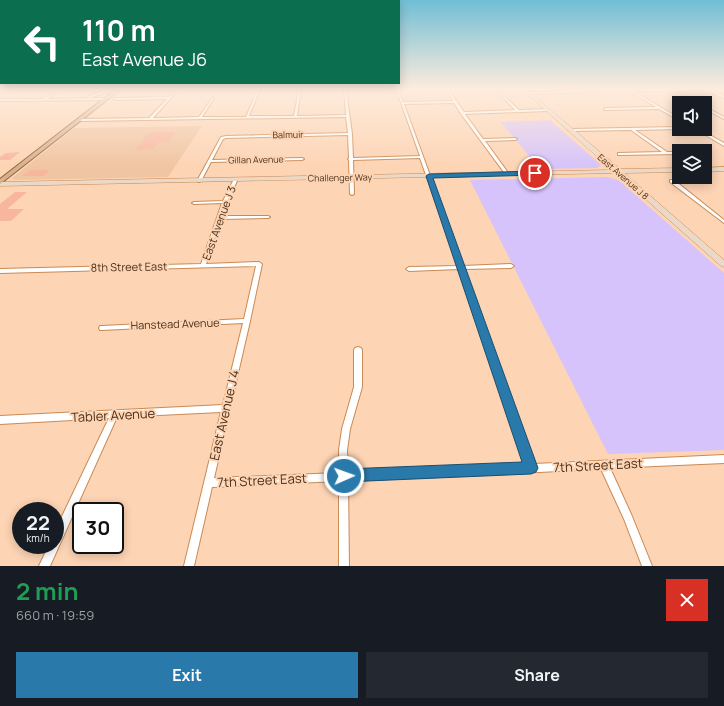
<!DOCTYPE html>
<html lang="en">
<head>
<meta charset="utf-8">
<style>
  :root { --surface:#171b24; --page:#242831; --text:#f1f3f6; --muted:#9ea1a6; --accent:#2979ab }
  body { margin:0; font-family:Manrope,sans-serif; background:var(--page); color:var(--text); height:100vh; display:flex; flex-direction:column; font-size:15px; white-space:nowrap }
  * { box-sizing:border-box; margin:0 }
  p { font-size:13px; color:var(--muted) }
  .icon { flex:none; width:22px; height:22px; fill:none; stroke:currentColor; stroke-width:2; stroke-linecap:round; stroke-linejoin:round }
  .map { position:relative; height:566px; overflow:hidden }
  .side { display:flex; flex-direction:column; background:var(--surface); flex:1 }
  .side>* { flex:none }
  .banner { position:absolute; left:0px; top:0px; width:400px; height:84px; box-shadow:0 2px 10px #0003; background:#0b6e4f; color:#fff; overflow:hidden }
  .buttons { position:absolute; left:672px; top:96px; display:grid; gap:8px }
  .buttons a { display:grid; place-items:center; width:40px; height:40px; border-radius:0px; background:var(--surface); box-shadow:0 2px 10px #0003; font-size:20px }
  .speed { position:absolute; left:12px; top:502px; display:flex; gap:8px; font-size:20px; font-weight:700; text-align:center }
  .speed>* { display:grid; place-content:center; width:52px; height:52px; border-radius:50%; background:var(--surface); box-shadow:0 2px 10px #0003; line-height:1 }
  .speed small { font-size:10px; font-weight:400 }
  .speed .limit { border:2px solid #111; border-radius:6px; background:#fff; color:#111 }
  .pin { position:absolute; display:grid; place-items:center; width:34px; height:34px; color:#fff; margin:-17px; border:2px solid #fff; border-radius:50%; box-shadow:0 1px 4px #0007 }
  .me { position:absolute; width:44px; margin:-22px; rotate:88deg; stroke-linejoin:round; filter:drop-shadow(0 0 3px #0008) }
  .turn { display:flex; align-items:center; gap:14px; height:84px; padding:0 16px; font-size:18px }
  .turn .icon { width:52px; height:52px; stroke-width:2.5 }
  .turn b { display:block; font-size:28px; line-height:34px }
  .round { display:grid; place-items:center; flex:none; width:42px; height:42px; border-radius:0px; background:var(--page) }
  .summary { display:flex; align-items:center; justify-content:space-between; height:68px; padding:0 16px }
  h1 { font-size:24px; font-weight:700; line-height:30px; color:#1e9e55 }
  .action { display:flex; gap:8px; margin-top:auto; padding:8px 16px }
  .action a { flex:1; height:46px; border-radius:0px; background:var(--accent); color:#fff; font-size:16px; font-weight:700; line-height:46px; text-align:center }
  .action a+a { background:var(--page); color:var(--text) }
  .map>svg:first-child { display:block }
  .built { fill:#f0c5a1 }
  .green { fill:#d6c3fb }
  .building { fill:#f8b69f }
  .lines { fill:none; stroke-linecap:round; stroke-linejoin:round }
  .street-casing { stroke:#ca8a54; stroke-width:2 }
  .secondary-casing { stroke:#ca8a54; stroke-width:1 }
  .primary-casing { stroke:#946235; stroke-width:2 }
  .street { fill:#fff; fill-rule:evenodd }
  .secondary { fill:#ebd8c7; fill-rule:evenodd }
  .primary { fill:#d7b18f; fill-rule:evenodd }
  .route { fill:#2979ab; stroke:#1b4f6f }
  .labels { text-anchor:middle; stroke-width:4; stroke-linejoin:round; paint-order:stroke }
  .far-street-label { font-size:9px; fill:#4a2f18; stroke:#fdd4b4 }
  .street-label { font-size:11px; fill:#4a2f18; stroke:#fdd4b4 }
  .near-street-label { font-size:13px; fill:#4a2f18; stroke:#fdd4b4 }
</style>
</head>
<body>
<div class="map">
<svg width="724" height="566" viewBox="0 0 724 566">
  <rect width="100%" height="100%" fill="#fdd4b4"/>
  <polygon class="built" points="202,126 168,177 18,180 11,179 74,128"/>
  <g class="green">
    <polygon points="550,120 601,165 597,168 540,169 501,122"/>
    <polygon points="607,177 618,180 631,191 724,273 724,450 608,454 470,180"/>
  </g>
  <g class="building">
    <polygon points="152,132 176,132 168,142 159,142 153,149 134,150 147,135"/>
    <polygon points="20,152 10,160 0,160 0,157 6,153"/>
    <polygon points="30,170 50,170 43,176 22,176"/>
    <polygon points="15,192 27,192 7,209 24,209 11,221 0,221 0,204"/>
  </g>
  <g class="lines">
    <g class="street-casing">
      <g id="street">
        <polygon points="59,89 62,89 47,99 105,98 106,99 105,100 0,101 0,99 43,99"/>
        <polygon points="106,89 109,89 102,94 89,98 88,97 100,92"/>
        <polygon points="177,89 179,89 153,118 199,117 213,97 214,98 202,117 246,117 258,89 260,89 249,116 294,116 299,89 301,89 297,116 346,115 344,89 346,89 352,134 353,158 420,156 396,89 398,89 403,102 453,101 446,89 448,89 464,112 515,110 495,89 497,89 519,110 548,109 549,110 547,111 465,114 483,139 515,138 517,139 515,140 485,141 509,174 507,175 506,175 461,114 454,103 404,104 463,266 511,264 514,266 511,268 464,269 534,464 724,455 724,463 610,468 631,514 652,566 642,566 624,519 601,469 348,481 349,566 339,566 339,481 212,487 194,566 184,566 221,412 117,417 50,566 39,566 49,545 55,545 55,531 109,418 0,424 0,416 223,405 243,323 102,330 100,330 99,328 100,326 102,326 244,319 256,266 0,273 0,269 201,264 222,203 194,204 192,203 194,202 223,201 233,181 235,180 237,181 227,202 222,216 268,216 270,217 268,218 221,219 206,264 259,262 262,264 250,321 214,478 339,473 339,450 342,429 354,387 354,350 355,348 358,347 361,348 362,350 362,387 350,429 347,450 348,472 525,464 459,269 409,271 406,269 409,267 458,266 420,158 353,160 354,194 352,195 350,194 349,160 348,159 349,158 348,135 226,138 223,139 212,160 302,158 304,159 302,160 211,162 201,181 199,182 197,181 221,137 226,136 348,133 346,117 79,121 77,120 79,119 149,118 167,99 115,100 114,99 115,98 169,97"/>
        <polygon points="670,89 703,89 711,90 724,96 724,98 709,92 700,90 671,91 697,103 693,103 669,92 669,91 633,91 679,118 679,120 659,109 604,110 605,108 656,107 629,91 528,94 527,93 528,92"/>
        <polygon points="705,107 724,117 724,119 705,109"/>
        <polygon points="679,127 679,129 635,130 667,152 679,152 679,154 619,155 618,155 618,153 662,152 631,130 570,131 568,130 570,129"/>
        <polygon points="695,129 699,129 724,143 724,146"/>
        <polygon points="670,180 674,180 724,220 724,223 670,182"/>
      </g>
    </g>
    <g class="secondary-casing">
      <g id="secondary">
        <polygon points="522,89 526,89 620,169 679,168 679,172 624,173 724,260 724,267 721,266 616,173 0,186 0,182 612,170"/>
        <polygon points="724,167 724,171 705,172 705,168"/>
      </g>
    </g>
    <g class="primary-casing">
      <polygon id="primary" points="116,89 121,89 0,184 0,179"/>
    </g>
    <use href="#street" class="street"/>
    <use href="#secondary" class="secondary"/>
    <use href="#primary" class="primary"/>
  </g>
  <linearGradient id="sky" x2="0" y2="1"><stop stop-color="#70bed5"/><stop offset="0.53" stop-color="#feecdd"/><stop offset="1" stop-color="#feecdd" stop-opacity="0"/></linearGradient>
  <rect width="724" height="168" fill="url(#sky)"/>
  <polygon class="route" points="535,171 538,173 537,175 433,178 538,468 536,472 531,474 344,482 339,480 337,476 339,471 344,469 522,462 426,176 429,174"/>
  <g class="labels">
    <g class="far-street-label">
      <text transform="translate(288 135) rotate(-1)" y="3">Balmuir</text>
      <text transform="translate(256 160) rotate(-1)" y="3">Gillan Avenue</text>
      <text transform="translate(623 177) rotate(41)" y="3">East Avenue J 8</text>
      <text transform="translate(340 178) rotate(-1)" y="3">Challenger Way</text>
    </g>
    <g class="street-label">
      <text transform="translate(219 223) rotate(-70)" y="4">East Avenue J 3</text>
      <text transform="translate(129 267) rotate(-1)" y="4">8th Street East</text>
      <text transform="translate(175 324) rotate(-2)" y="4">Hanstead Avenue</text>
    </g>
    <g class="near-street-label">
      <text transform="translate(113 415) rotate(-3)" y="5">Tabler Avenue</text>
      <text transform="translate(224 415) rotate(-77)" y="5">East Avenue J 4</text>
      <text transform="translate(598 465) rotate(-3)" y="5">7th Street East</text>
      <text transform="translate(262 480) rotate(-3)" y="5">7th Street East</text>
    </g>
  </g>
</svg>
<div class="buttons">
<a><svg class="icon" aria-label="sound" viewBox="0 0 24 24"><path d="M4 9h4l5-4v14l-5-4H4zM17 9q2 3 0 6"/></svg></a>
<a><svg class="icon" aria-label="layers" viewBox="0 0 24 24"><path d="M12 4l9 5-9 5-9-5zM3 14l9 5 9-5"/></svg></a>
</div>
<div class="speed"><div>22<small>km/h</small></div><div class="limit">30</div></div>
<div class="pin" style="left:535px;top:173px;background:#d93025"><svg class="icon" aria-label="arrive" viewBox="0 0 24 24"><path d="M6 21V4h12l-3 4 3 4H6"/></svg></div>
<svg class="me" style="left:344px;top:476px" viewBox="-20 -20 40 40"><circle r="17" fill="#2979ab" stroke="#fff" stroke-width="3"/><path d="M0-11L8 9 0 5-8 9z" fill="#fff"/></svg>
<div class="banner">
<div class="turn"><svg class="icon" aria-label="left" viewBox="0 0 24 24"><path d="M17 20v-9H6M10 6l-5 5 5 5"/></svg><div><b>110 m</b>East Avenue J6</div></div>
</div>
</div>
<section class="side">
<div class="summary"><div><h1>2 min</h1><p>660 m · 19:59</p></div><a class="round" style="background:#d93025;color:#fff"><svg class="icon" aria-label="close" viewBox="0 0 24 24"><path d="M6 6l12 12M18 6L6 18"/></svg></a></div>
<div class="action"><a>Exit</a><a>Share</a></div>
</section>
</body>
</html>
